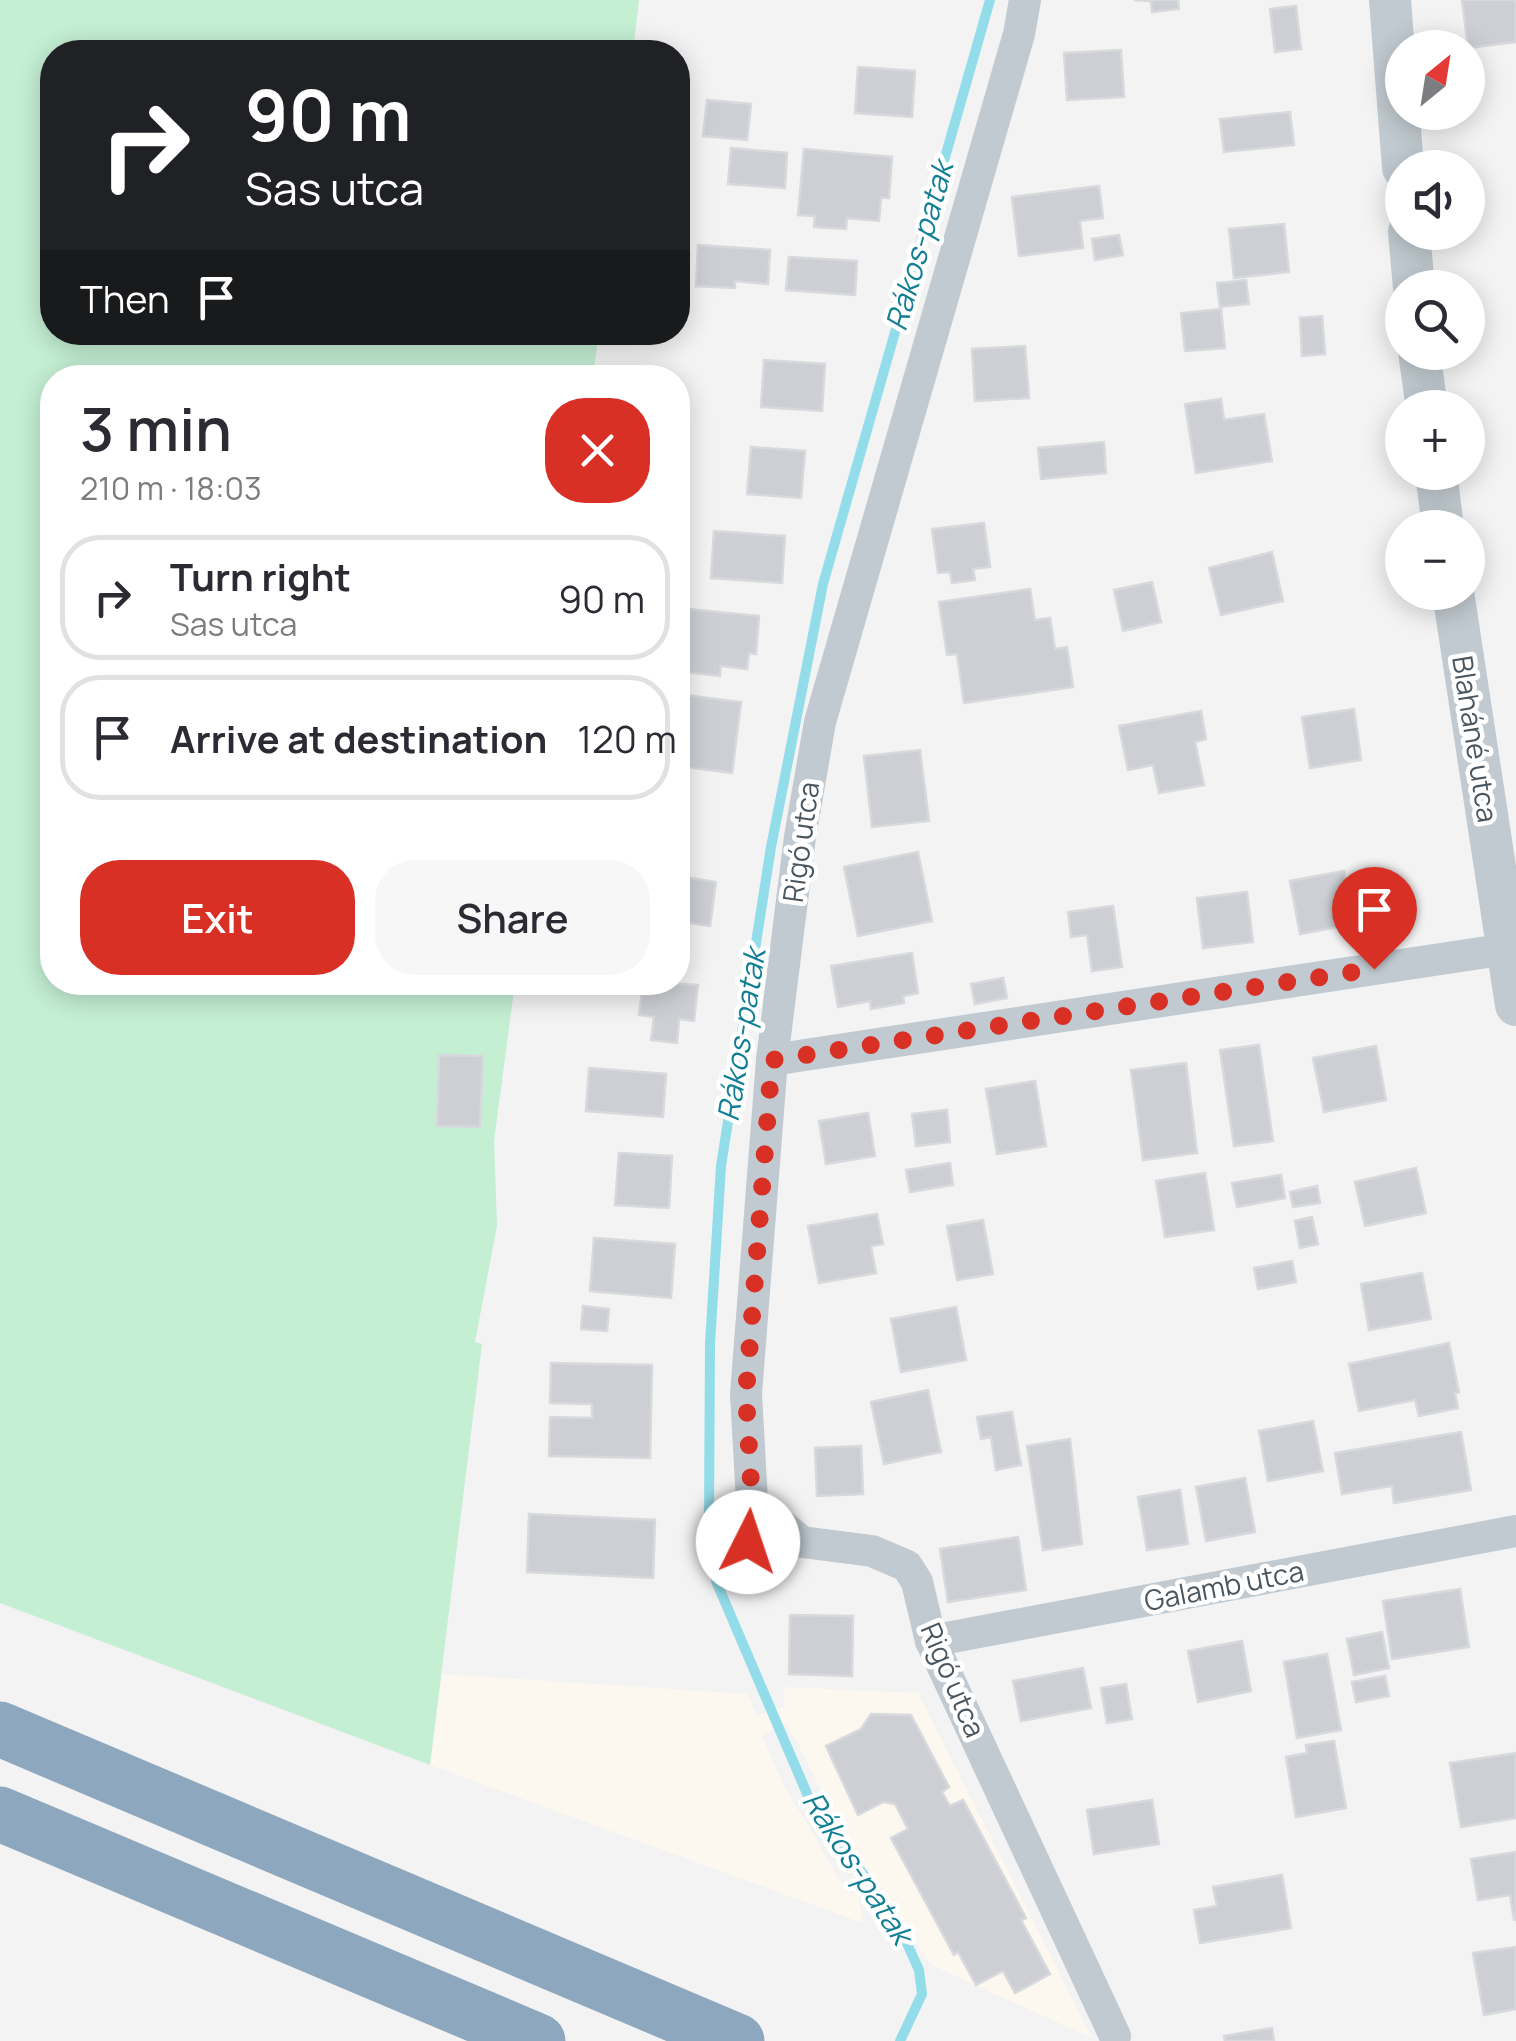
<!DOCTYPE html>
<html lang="en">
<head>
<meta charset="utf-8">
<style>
  :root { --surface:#fff; --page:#f7f7f7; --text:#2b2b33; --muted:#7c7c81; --line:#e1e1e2; --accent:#d93025 }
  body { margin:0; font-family:Manrope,sans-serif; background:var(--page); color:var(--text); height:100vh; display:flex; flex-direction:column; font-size:38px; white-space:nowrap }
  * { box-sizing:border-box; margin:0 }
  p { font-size:32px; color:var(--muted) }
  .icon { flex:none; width:55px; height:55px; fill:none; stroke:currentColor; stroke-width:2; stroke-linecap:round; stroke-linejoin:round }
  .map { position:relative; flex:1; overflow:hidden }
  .side { position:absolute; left:40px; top:365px; width:650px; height:630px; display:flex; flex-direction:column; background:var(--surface); border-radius:40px; box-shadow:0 5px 25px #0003 }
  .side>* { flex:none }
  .hud { position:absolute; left:40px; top:40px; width:650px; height:305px; border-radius:40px; box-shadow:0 5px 25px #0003; background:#202124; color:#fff; overflow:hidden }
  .needle { width:65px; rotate:30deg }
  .buttons { position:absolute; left:1385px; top:30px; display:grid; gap:20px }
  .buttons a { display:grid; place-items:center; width:100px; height:100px; border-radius:50%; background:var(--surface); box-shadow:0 5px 25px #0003; font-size:50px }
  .pin { position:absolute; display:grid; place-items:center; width:85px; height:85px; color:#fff; margin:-102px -42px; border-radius:50% 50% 50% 0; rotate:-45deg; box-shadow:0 0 10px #0007 }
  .pin .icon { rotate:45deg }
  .me { position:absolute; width:110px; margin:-55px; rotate:4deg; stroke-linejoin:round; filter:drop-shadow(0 0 8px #0008) }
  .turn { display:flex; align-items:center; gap:35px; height:210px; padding:0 40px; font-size:45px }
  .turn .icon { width:130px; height:130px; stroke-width:2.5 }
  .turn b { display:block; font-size:70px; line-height:85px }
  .then { display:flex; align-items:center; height:95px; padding:0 40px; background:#0003; gap:20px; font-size:38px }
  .round { display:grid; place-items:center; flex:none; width:105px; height:105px; border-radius:40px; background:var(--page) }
  .overview { display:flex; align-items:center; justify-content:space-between; height:170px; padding:0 40px }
  h1 { font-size:60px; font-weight:600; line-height:75px }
  .button { display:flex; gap:20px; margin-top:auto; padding:20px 40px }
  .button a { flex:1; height:115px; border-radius:40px; background:var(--accent); color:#fff; font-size:40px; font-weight:600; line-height:115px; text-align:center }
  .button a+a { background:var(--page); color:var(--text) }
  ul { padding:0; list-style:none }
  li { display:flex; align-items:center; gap:30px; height:125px; margin:0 20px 15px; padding:0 20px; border:5px solid var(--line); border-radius:40px }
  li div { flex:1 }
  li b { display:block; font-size:38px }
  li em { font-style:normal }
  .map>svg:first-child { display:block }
  .commercial { fill:#fcf8ef }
  .green { fill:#c4efd3 }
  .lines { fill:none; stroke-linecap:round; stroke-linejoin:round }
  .stream { stroke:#93dcea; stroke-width:10 }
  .building { fill:#cdcfd4; stroke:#d7d9dd; stroke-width:2.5 }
  .service { stroke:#c1cad0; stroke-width:18 }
  .minor { stroke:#c1cad0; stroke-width:32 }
  .tertiary { stroke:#c1cad0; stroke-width:42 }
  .motorway { stroke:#8da7be; stroke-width:55 }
  .route { stroke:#d93025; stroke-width:18; stroke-dasharray:0 32.4 }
  .labels { text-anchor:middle; stroke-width:9; stroke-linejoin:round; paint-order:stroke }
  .street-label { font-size:28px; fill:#4a565f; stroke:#fff }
  .water-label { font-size:30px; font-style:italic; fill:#127f94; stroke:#fff }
</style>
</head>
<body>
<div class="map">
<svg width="1516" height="2041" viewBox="0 0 1516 2041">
  <rect width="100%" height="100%" fill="#f4f3f3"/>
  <polygon class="commercial" points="442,1674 748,1694 757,1716 785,1706 783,1687 918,1693 1092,2038 931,1965 839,1826 787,1723 762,1736 783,1783 847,1893 858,1893 863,1923 430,1765"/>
  <polygon class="green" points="0,0 639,0 633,52 52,52 52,332 599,333 593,377 52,378 52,982 515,983 494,1141 497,1226 475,1342 482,1344 430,1765 0,1603"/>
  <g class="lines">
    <polyline class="stream" points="900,2041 922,1994 919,1970 896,1919 811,1803 716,1581 709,1518 710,1344 721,1166 771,847 823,584 990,0"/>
  </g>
  <g class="building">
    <polygon points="1134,0 1178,0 1179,9 1152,12 1151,1"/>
    <polygon points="1462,0 1516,0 1516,42 1468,48"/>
    <polygon points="1296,6 1301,49 1275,52 1270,9"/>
    <polygon points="1121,50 1124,97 1067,100 1064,53"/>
    <polygon points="858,67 915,71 912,117 855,113"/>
    <polygon points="707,100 751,104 747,140 703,136"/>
    <polygon points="1290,112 1294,145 1224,152 1220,119"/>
    <polygon points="731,148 787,153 785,188 728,184"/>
    <polygon points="804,149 892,157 889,198 881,198 879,221 847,218 846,229 814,227 815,216 798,215"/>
    <polygon points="1099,186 1103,218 1080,221 1083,248 1019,256 1012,197"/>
    <polygon points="1284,224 1289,272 1234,278 1229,229"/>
    <polygon points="1119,235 1123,255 1095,260 1092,239"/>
    <polygon points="698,245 770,250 768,284 735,281 735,288 696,286"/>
    <polygon points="789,257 857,261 855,295 786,290"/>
    <polygon points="1246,280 1249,304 1220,307 1217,283"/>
    <polygon points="1221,309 1225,348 1185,351 1181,313"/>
    <polygon points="1322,316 1325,354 1302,356 1300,318"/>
    <polygon points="1025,346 1029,398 975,401 972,349"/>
    <polygon points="764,360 825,364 822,411 761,407"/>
    <polygon points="1221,399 1224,420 1264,414 1272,461 1196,473 1185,404"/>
    <polygon points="1104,442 1106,473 1041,479 1038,448"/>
    <polygon points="751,447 805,451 801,498 747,494"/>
    <polygon points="984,523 990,567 973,569 975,580 952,583 950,572 938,573 932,529"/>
    <polygon points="714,531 785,536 782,583 711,578"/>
    <polygon points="1272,552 1283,601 1221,615 1209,568"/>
    <polygon points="1152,582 1161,622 1123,631 1114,590"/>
    <polygon points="1030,589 1035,620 1050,618 1055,649 1067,647 1073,687 964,703 957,654 947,655 939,602"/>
    <polygon points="678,608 759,616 756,654 749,653 747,669 721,666 720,676 678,671"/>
    <polygon points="678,694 741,702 732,773 678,766"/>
    <polygon points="1354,709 1361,760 1310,768 1302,717"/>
    <polygon points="1201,711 1206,739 1195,742 1204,785 1159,793 1153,765 1128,770 1119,726"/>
    <polygon points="920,750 929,821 872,827 864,756"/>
    <polygon points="918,852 932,921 858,936 844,867"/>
    <polygon points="1344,871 1354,924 1300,934 1290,881"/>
    <polygon points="678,876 716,882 710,926 678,921"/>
    <polygon points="1247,892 1253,942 1203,948 1197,898"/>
    <polygon points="1113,906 1122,967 1092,971 1087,935 1071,937 1068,912"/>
    <polygon points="912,953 918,993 903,996 904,1003 871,1009 870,1001 838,1007 831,966"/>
    <polygon points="1003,978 1007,998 975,1004 971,984"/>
    <polygon points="643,982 698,985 694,1021 679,1019 677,1043 651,1040 654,1017 639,1015"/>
    <polygon points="1259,1045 1273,1141 1234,1146 1220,1050"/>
    <polygon points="1376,1046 1386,1100 1324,1112 1313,1058"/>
    <polygon points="439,1055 483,1056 480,1127 437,1126"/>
    <polygon points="1186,1063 1197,1153 1143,1160 1131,1070"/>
    <polygon points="589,1068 666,1074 663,1117 586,1111"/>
    <polygon points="1035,1081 1046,1146 997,1154 986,1089"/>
    <polygon points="947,1110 950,1142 916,1146 912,1114"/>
    <polygon points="868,1113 875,1156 826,1164 819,1121"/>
    <polygon points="619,1153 672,1156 669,1208 615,1205"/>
    <polygon points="950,1163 953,1185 910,1192 906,1170"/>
    <polygon points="1416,1168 1426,1213 1365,1226 1355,1182"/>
    <polygon points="1205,1173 1214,1230 1165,1237 1156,1181"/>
    <polygon points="1281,1175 1285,1198 1237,1207 1232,1183"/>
    <polygon points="1317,1186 1320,1203 1293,1207 1290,1192"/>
    <polygon points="877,1214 883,1244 871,1246 876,1273 819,1283 808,1226"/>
    <polygon points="1312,1217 1318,1244 1300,1248 1295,1221"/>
    <polygon points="983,1220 993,1274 957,1280 947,1226"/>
    <polygon points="594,1238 675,1244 671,1298 590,1291"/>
    <polygon points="1292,1261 1296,1282 1258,1289 1254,1268"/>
    <polygon points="1422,1273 1431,1319 1369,1330 1361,1284"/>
    <polygon points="583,1306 609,1309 607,1331 581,1329"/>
    <polygon points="956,1307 966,1360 901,1372 891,1319"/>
    <polygon points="1449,1343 1459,1392 1455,1393 1458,1408 1419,1416 1415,1400 1359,1411 1349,1364"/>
    <polygon points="551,1363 652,1365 650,1458 549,1456 550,1417 592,1418 592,1404 550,1403"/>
    <polygon points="928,1390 941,1452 884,1464 871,1402"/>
    <polygon points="1012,1412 1021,1465 996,1470 991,1437 981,1439 977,1417"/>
    <polygon points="1313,1421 1323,1471 1268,1481 1259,1431"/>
    <polygon points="1461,1432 1471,1490 1394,1503 1392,1486 1342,1494 1335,1453"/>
    <polygon points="1070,1439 1082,1544 1043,1550 1027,1446"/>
    <polygon points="861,1446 863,1494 817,1496 815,1448"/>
    <polygon points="1245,1478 1255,1532 1206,1541 1196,1487"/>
    <polygon points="1180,1490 1188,1544 1147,1550 1138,1497"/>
    <polygon points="529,1514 655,1520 653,1578 527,1572"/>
    <polygon points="1018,1537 1026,1590 948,1602 940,1549"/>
    <polygon points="1460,1589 1469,1647 1392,1659 1383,1601"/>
    <polygon points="790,1615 853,1616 852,1676 789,1674"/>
    <polygon points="1382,1632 1389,1668 1354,1675 1347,1639"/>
    <polygon points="1242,1641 1251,1691 1198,1702 1188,1651"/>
    <polygon points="1327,1654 1341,1730 1297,1738 1284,1662"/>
    <polygon points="1083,1668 1091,1708 1021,1721 1013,1681"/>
    <polygon points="1385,1676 1389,1696 1356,1702 1352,1682"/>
    <polygon points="1126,1684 1132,1719 1107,1723 1101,1688"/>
    <polygon points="871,1714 911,1715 949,1787 942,1792 950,1806 963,1800 1026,1918 1021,1920 1050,1974 1015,1993 1003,1971 976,1985 958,1952 954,1955 891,1838 908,1829 895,1804 883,1802 858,1815 826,1746 861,1729"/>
    <polygon points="1334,1741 1346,1808 1296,1817 1286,1757 1307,1753 1306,1745"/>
    <polygon points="1516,1753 1516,1818 1461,1827 1450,1763"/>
    <polygon points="1152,1800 1159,1844 1094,1854 1087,1810"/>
    <polygon points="1516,1852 1516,1920 1514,1920 1510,1895 1478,1900 1471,1859"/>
    <polygon points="1282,1875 1291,1928 1200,1943 1194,1910 1217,1906 1213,1887"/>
    <polygon points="1516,1947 1516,2009 1484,2015 1473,1953"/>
    <polygon points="1272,2028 1274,2041 1225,2041 1224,2036"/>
  </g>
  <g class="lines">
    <polyline class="service" points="752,1501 748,1542 752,1547 802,1542"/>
    <g class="minor">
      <polyline points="1025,0 1019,34 820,722 800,837 772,1060 746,1394 752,1501 802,1542 872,1551 907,1566 917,1582 931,1641 1115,2036"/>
      <polyline points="772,1060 1507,949"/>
      <polyline points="931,1641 1516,1531"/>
    </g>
    <g class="tertiary">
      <polyline points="1390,0 1403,168"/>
      <polyline points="1409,232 1414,288"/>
      <polyline points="1419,352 1427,408"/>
      <polyline points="1436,472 1443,528"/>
      <polyline points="1453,592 1516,1005"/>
    </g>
    <g class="motorway">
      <polyline points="0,1729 737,2041"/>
      <polyline points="0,1814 538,2041"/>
    </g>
  </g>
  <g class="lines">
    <polyline class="route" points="748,1542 752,1501 746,1394 772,1060 1374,969"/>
  </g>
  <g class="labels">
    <g class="street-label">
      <text transform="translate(1475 739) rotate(81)" y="10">Blaháné utca</text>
      <text transform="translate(801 842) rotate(-82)" y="10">Rigó utca</text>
      <text transform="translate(1224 1586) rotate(-11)" y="10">Galamb utca</text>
      <text transform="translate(953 1680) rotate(67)" y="10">Rigó utca</text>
    </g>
    <g class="water-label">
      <text transform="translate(920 246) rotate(-74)" y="10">Rákos-patak</text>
      <text transform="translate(742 1035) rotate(-81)" y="10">Rákos-patak</text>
      <text transform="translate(857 1868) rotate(57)" y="10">Rákos-patak</text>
    </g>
  </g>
</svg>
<div class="buttons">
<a><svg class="needle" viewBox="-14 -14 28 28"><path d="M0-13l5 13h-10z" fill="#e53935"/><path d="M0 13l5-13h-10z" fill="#7c7c81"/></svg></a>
<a><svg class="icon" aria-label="sound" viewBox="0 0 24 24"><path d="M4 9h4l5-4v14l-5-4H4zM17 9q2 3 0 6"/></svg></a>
<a><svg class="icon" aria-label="search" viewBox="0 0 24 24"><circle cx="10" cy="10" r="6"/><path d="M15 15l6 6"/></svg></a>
<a>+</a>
<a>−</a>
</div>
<div class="pin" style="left:1374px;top:969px;background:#d93025"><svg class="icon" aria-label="arrive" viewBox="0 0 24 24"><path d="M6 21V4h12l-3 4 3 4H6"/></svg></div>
<svg class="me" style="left:748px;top:1542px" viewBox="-20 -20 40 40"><circle r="19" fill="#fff"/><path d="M0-13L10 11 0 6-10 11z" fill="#d93025"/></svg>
<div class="hud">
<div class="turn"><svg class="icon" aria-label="right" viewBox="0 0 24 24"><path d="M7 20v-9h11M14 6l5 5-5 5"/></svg><div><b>90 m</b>Sas utca</div></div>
<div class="then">Then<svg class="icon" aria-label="arrive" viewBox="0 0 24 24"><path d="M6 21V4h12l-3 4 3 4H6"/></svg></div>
</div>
<section class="side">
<div class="overview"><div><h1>3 min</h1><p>210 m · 18:03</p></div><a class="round" style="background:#d93025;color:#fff"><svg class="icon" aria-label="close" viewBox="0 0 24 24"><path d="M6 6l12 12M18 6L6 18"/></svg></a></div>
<ul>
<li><svg class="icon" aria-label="right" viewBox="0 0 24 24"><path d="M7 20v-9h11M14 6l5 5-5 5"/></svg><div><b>Turn right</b><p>Sas utca</p></div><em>90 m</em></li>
<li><svg class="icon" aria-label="arrive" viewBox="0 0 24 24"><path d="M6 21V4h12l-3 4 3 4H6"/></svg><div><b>Arrive at destination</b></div><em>120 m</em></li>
</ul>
<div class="button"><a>Exit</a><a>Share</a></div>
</section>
</div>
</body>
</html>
